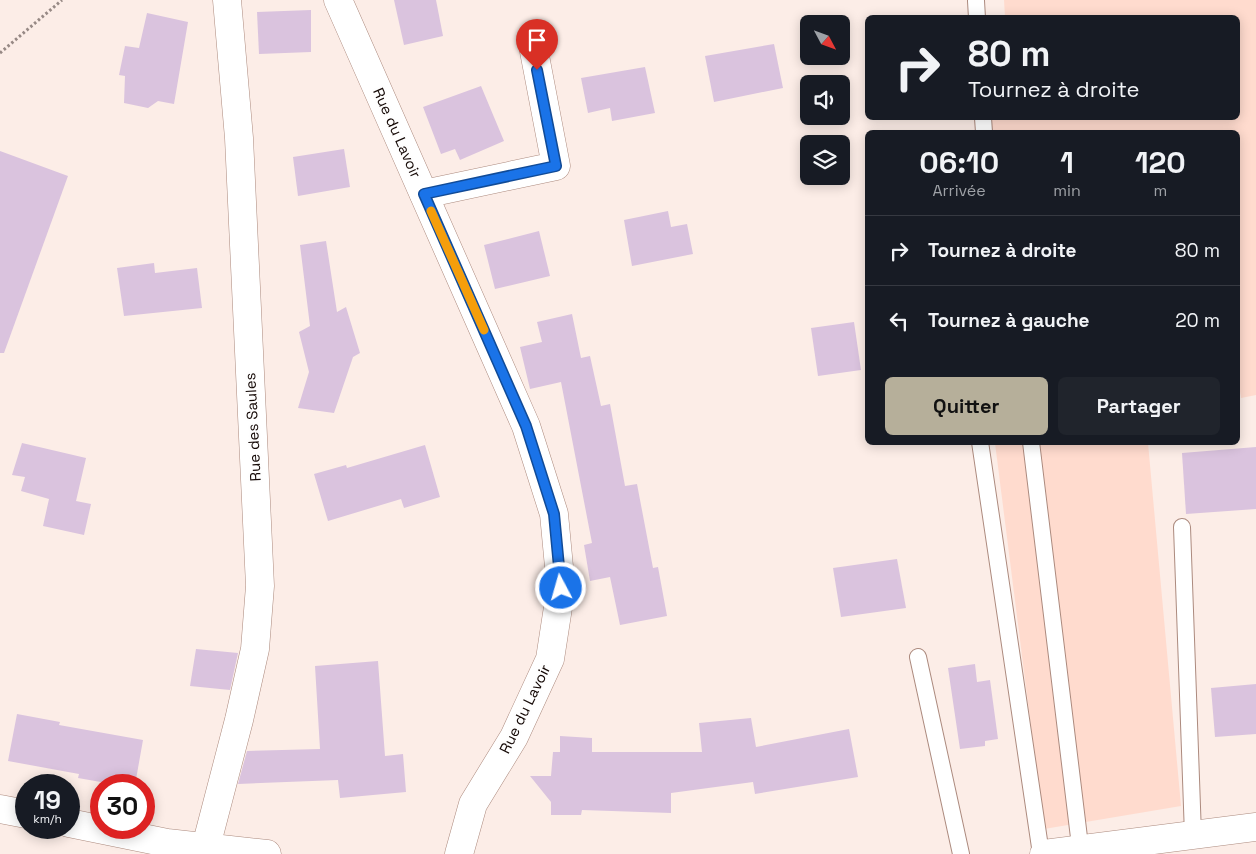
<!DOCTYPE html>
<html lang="fr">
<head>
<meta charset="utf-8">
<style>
  :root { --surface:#171b24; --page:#20242c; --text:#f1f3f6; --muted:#9ea1a6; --line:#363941; --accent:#b6af9a }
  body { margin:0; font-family:"Space Grotesk",sans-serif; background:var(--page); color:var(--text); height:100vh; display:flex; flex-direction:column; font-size:19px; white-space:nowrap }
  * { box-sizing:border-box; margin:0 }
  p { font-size:16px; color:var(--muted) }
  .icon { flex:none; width:28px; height:28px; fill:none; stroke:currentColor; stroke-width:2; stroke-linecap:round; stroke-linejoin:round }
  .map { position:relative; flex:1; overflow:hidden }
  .panel { position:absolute; left:865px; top:130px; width:375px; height:315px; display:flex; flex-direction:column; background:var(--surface); border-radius:8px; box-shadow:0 2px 12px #0003 }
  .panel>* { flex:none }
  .banner { position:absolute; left:865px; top:15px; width:375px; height:105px; border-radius:8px; box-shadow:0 2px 12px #0003; background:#171b24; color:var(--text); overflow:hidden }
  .needle { width:32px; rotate:131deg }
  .controls { position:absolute; left:800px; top:15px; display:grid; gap:10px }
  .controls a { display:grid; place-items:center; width:50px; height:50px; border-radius:8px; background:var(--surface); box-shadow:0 2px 12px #0003; font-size:25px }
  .speed { position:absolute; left:15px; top:774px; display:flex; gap:10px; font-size:25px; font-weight:700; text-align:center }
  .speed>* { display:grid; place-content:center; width:65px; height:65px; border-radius:50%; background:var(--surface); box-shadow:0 2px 12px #0003; line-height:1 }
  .speed small { font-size:12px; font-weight:400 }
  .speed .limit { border:8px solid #d22; background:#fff; color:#111 }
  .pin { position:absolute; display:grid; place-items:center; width:42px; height:42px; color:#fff; margin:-51px -21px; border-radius:50% 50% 50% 0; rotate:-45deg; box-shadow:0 0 5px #0007 }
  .pin .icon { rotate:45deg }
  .me { position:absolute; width:55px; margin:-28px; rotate:354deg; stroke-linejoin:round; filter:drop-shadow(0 0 4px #0008) }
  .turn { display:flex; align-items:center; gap:18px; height:105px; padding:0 20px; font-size:22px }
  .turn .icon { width:65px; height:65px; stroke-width:2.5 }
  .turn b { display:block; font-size:35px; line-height:42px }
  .eta { display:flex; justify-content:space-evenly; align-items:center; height:85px; text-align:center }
  .eta b { font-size:30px; font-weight:800; line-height:35px }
  .cta { display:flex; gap:10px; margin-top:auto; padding:10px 20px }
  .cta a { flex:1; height:58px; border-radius:8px; background:var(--accent); color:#111; font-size:20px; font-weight:800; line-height:58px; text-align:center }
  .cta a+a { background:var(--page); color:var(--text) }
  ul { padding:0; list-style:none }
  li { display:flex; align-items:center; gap:15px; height:70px; padding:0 20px; border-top:1px solid var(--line) }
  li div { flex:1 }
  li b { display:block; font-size:19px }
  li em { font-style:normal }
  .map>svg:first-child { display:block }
  .built { fill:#ffdbce }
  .building { fill:#dac3de }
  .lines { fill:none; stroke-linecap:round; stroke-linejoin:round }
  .lane-casing { stroke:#ac8a7e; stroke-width:18 }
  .street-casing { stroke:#ac8a7e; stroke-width:29 }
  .path { stroke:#978985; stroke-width:3; stroke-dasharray:2.5 2.5; stroke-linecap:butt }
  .lane { stroke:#fff; stroke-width:16 }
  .street { stroke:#fff; stroke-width:28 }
  .route-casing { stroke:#114b97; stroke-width:12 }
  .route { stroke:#1a73e8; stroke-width:9 }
  .slow { stroke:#f59e0b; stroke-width:9 }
  .labels { text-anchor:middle; stroke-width:5; stroke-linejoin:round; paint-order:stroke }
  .street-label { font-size:15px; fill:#140805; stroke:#fefefe }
</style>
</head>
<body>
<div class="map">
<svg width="1256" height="854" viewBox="0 0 1256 854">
  <rect width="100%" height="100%" fill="#fcede7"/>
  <g class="built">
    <polygon points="1004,0 1256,0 1256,395 1241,398 1238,379 1238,132 992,132 990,118 1238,118 1238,18 1005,17"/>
    <polygon points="995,443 1148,443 1181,806 1044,829"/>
  </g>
  <g class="building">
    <polygon points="394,0 436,0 443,36 404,45"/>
    <polygon points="311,10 311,52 259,54 257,12"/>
    <polygon points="147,13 188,22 174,104 158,101 148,108 124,103 125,76 119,75 125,46 139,48"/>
    <polygon points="774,44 783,88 714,102 705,56"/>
    <polygon points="645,67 655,113 612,121 610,108 588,113 581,78"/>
    <polygon points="481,86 504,141 460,160 455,149 441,154 423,107"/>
    <polygon points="344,149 350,187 298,196 293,157"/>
    <polygon points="0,151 68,176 4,353 0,353"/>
    <polygon points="668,211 671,227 687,224 693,254 632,266 624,220"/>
    <polygon points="539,231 550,276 495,289 484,245"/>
    <polygon points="326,241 337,312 346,307 360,353 353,357 334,413 298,408 309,372 299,332 310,326 300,245"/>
    <polygon points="154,263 155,273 197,268 202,308 124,316 117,268"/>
    <polygon points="572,314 581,358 590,356 601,406 610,404 625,486 637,484 653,568 658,567 667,616 620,625 610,577 590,581 584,545 592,543 561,382 530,389 520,347 542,342 537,322"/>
    <polygon points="854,322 861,370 818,376 811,328"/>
    <polygon points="22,443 86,458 76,501 91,504 84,535 43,526 49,499 21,491 25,477 12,475"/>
    <polygon points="425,445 440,497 404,508 401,499 328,521 314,474 346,465 347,468"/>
    <polygon points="1256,447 1256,509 1186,514 1182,453"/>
    <polygon points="897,559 906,608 841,617 833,568"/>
    <polygon points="196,649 238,653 230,690 190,686"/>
    <polygon points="378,661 385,756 403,754 406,792 340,798 338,780 238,784 247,751 320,749 315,666"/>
    <polygon points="975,664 977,682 990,680 998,739 985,741 985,746 960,749 948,668"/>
    <polygon points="1256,684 1256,734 1215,737 1211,688"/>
    <polygon points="17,714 60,722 59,725 143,740 135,785 118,785 78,778 79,774 8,761"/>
    <polygon points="751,718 756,747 849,729 858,777 755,794 753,782 671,793 671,813 582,810 581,815 551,815 551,802 530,776 551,776 553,752 560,752 560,736 592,738 592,752 702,752 699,723"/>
  </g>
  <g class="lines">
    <g class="lane-casing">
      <g id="lane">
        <polyline points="976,1 977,18"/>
        <polyline points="983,118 984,132"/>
        <polyline points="980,442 1041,854"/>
        <polyline points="1031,442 1081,854"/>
        <polyline points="1182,527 1193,835"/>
        <polyline points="918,657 961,854"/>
      </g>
    </g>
    <g class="street-casing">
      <g id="street">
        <polyline points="338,0 526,426 554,514 561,588 550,659 514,737 473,804 459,854"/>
        <polyline points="424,194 556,166 534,51"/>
        <polyline points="0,809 26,814"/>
        <polyline points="69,823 167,843 267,854"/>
        <polyline points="204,854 239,720 255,649 260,586 239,138 227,0"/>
        <polyline points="1044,854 1256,827"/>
      </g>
    </g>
    <polyline class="path" points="0,53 62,0"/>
    <use href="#lane" class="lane"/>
    <use href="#street" class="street"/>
  </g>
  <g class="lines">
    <g class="route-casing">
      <polyline id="route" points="537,70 556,166 424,194 526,426 554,514 561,588"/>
    </g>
    <use href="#route" class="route"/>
    <polyline class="slow" points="431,211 484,330"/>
  </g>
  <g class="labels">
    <g class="street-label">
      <text transform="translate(397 133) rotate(66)" y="5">Rue du Lavoir</text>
      <text transform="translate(253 427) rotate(-93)" y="5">Rue des Saules</text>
      <text transform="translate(525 709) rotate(-64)" y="5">Rue du Lavoir</text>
    </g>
  </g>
</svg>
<div class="controls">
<a><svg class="needle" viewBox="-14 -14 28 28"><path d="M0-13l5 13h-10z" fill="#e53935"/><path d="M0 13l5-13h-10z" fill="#9ea1a6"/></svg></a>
<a><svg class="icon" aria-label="sound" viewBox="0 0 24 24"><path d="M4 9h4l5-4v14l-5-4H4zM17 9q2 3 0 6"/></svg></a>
<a><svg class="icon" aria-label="layers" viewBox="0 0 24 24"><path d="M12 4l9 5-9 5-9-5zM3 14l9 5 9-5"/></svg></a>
</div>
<div class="speed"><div>19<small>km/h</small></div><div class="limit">30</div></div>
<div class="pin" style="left:537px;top:70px;background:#d93025"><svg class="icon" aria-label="arrive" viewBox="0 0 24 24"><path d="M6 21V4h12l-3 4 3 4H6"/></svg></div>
<svg class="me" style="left:561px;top:588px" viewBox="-20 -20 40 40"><circle r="17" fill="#1a73e8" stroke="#fff" stroke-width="3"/><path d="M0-11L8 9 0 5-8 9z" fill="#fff"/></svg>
<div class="banner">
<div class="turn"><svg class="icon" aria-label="right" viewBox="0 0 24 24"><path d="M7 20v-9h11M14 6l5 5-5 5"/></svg><div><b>80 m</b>Tournez à droite</div></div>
</div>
<section class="panel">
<div class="eta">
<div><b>06:10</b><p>Arrivée</p></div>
<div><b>1</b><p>min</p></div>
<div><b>120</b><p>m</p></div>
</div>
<ul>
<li><svg class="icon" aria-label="right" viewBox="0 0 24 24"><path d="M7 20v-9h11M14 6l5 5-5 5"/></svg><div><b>Tournez à droite</b></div><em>80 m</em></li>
<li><svg class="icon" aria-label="left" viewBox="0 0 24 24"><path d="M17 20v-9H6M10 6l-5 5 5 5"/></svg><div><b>Tournez à gauche</b></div><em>20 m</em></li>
</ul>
<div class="cta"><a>Quitter</a><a>Partager</a></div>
</section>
</div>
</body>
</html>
